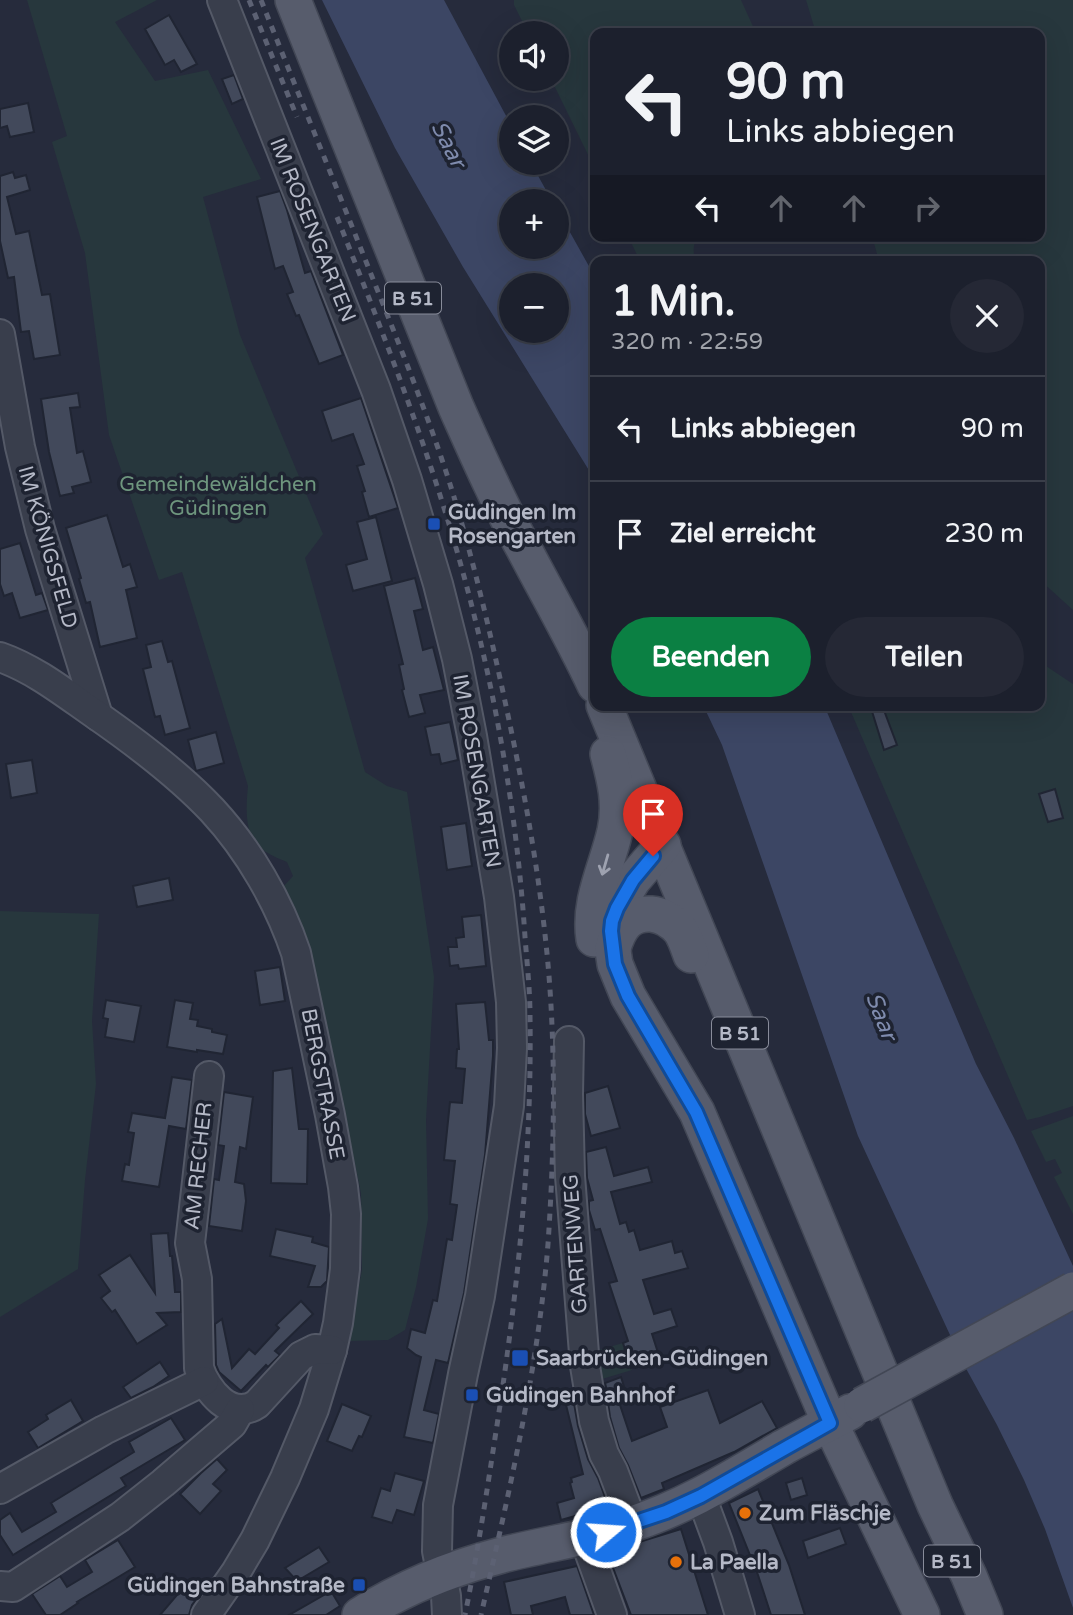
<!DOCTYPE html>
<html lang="de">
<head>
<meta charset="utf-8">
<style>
  :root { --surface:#1c202d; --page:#252835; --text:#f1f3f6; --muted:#a0a3aa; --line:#3a3e49; --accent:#0b8043 }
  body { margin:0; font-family:"Varela Round",sans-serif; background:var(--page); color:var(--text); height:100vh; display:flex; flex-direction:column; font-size:26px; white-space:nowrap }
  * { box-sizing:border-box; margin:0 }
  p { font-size:23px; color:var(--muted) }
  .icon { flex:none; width:38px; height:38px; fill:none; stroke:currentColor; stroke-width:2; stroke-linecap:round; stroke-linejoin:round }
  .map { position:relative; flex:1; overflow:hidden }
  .panel { position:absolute; left:590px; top:256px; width:455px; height:455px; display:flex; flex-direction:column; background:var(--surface); border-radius:14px; box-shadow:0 7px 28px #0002,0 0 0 2px var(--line) }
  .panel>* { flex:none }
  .guide { position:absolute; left:590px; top:28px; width:455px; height:214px; border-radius:14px; box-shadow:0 7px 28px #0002,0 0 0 2px var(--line); background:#1c202d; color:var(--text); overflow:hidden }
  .tools { position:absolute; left:499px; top:21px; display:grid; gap:14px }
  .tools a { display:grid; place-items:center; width:70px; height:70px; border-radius:50%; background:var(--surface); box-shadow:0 7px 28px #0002,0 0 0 2px var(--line); font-size:35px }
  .pin { position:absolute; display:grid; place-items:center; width:60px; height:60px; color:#fff; margin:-72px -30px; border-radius:50% 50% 50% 0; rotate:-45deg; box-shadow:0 0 7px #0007 }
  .pin .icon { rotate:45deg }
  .me { position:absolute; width:77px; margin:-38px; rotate:72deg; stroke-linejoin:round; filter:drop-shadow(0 0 5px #0008) }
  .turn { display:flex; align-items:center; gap:24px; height:147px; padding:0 21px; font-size:32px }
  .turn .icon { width:91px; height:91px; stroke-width:2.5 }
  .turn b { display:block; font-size:49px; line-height:60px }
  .lanes { display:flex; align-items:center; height:66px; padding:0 21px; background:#0003; justify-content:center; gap:35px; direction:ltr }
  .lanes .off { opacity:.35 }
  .round { display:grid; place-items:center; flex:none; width:74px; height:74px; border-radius:37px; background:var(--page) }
  .headline { display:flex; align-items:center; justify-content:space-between; height:119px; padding:0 21px }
  h1 { font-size:42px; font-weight:800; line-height:52px }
  .action { display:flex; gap:14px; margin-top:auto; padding:14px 21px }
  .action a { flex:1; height:80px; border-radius:42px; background:var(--accent); color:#fff; font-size:28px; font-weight:800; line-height:80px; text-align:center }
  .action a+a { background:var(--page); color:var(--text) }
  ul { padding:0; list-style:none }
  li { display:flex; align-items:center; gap:21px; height:105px; padding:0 21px; border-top:2px solid var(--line) }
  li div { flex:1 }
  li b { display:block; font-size:26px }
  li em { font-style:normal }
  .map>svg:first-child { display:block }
  .green { fill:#27373d }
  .water { fill:#3c4664; fill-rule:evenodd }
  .building { fill:#42495b; stroke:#202533; stroke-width:2 }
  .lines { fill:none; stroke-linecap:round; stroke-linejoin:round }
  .minor-casing { stroke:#545967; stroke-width:32 }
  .major-casing { stroke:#424755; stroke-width:38 }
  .minor { stroke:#393e4c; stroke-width:28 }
  .major { stroke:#575c6c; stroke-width:35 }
  .rail { stroke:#5c6173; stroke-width:5; stroke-dasharray:7 7; stroke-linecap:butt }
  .major-bridge-casing { stroke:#424755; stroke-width:38; stroke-linecap:butt }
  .major-bridge { stroke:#575c6c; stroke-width:35 }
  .oneway { stroke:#9ea2b0 }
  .route-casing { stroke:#114b97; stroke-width:18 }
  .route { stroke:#1a73e8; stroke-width:12 }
  .transit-dot { fill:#1a4fb4; stroke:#1e2331; stroke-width:2.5 }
  .food-dot { fill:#e8710a; stroke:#1e2331; stroke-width:2.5 }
  .labels { text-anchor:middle; stroke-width:7; stroke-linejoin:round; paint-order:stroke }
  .shield { fill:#1e2331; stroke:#888c9a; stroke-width:2 }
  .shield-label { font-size:19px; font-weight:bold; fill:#b5b9c7 }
  .street-label { font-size:21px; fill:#b5b9c7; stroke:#1e2331 }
  .park-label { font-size:21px; fill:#6e967e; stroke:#1e2331 }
  .poi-label { font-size:21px; font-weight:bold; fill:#b5b9c7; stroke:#1e2331; text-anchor:start }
  .water-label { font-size:23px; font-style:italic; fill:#7f8bad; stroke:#1e2331 }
</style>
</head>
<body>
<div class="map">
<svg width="1073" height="1615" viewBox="0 0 1073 1615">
  <rect width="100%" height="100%" fill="#262b3c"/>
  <g class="green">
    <path d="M27,0H157L115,22L155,81L208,70L261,179L203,197L240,335L323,534L305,558L365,772L387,786L407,792L434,977L426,1120L428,1219L416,1287L405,1330L388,1340L350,1341L352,1321L362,1270L361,1193L308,941L283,887L293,876L287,862C280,859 272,856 266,852C243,839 246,808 248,786L182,572L159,580L109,435L85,253L52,142L67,136Z"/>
    <polygon points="514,0 741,0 756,33 595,33 595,169 551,79 556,79 556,33 528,33 514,5"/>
    <polygon points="806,0 1073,0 1073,610 1040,580 1040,261 879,261 872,236 1040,236 1040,33 816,33"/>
    <path d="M628,236H697C693,245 693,252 695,261H640Z"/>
    <polygon points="1040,662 1073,684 1073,1106 1040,1117 1027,1120 848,705 1040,705"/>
    <polygon points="0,911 99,914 92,1021 96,1084 85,1180 78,1269 0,1317"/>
    <polygon points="1073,1116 1073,1214 1054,1177 1062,1173 1055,1159 1046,1162 1031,1131"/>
    <polygon points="623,1343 632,1370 592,1382 592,1352"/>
  </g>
  <g class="water">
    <path d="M322,0H444L511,125V163H531L552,201H511V247H556L557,209L595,277V480L463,267L395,148ZM511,285H556V331H511Z"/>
    <polygon points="703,705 824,705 976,1064 1014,1138 1073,1266 1073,1608 1045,1529 1024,1480 997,1425 963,1363 858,1136 722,745"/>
  </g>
  <g class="building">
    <polygon points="169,15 197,64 181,72 174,60 165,65 145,29"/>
    <polygon points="234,75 243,99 232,104 222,79"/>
    <polygon points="28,103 34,132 10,137 7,126 0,128 0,109"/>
    <polygon points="13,172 15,178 26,175 30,190 7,197 16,234 29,231 42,295 50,294 60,355 34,359 29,331 21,332 14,277 8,278 0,241 0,176"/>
    <polygon points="280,191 287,210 305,273 311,271 343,355 319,364 299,315 296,316 287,294 293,292 283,266 275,269 257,197"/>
    <polygon points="78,393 80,407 70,408 77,453 83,451 91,482 72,487 74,493 60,496 49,452 41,399"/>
    <polygon points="361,398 398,508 369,517 362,492 365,491 357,466 364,464 353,434 332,441 322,411"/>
    <polygon points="107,515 123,567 130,564 137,587 126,590 137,638 100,647 90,602 86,603 79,579 81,578 66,528"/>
    <polygon points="376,517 392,581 353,591 346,565 367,559 357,522"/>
    <polygon points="20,543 36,595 42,593 48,610 20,618 12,593 4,596 0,584 0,549"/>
    <polygon points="415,578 423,609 414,611 423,650 433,647 444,690 420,695 425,713 409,717 402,690 404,689 399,665 403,664 384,586"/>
    <polygon points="162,641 168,662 172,661 190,728 165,735 160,716 155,717 143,669 151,667 146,645"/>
    <polygon points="870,705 882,705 897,745 884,750"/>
    <polygon points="450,722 458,760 441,764 439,754 431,755 425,727"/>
    <polygon points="216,732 224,763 196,771 188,740"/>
    <polygon points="32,760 37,793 11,798 6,764"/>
    <polygon points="1055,789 1063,818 1048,822 1039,794"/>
    <polygon points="466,823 472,866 447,870 441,827"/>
    <polygon points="169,878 173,900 137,907 133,886"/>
    <polygon points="481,915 486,966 459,969 458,965 450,966 448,947 457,947 456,938 464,937 462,917"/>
    <polygon points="280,967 285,1001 260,1005 255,971"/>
    <polygon points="106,1000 141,1006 134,1042 105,1037 108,1019 103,1018"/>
    <polygon points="175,1000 193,1003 190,1019 198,1020 197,1026 212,1029 212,1032 227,1035 223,1054 197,1050 197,1052 167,1047"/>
    <polygon points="485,1002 489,1040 493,1040 493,1056 485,1155 464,1293 448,1363 436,1360 424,1410 439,1414 433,1443 404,1437 421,1357 416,1355 407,1348 411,1329 425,1333 433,1300 437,1301 447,1239 452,1240 457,1205 450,1204 455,1161 444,1160 450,1102 462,1103 465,1069 456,1068 457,1049 459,1049 456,1004"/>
    <polygon points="292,1068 299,1129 308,1129 307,1184 271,1183 273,1071"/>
    <polygon points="172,1077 192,1080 186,1129 169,1126 159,1187 122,1181 125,1164 129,1165 134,1133 128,1132 132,1113 165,1118"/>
    <polygon points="608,1086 620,1128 591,1136 585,1114 585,1093"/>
    <polygon points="224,1092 253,1097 246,1149 240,1147 235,1182 244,1184 246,1201 242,1231 209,1226 214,1179 219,1180 224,1146 218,1145"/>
    <polygon points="606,1147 614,1176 648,1167 652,1182 611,1192 620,1224 626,1222 629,1232 634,1230 640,1250 672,1241 675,1253 682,1251 688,1268 643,1280 654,1314 671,1309 677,1326 652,1334 660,1359 631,1368 623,1343 628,1341 609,1283 617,1281 600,1229 595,1230 589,1210 589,1201 593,1200 587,1178 586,1152"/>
    <polygon points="276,1229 313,1237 312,1242 329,1247 327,1281 321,1287 308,1287 315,1266 270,1256"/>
    <polygon points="168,1233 170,1256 172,1256 175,1292 181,1292 181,1312 157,1313 167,1325 137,1344 115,1310 112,1312 101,1298 110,1291 99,1275 130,1255 155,1293 151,1234"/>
    <polygon points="301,1301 313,1314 275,1351 280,1355 268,1367 266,1365 241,1391 219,1372 216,1365 215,1324 222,1319 232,1368 249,1349 255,1354 279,1328 276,1325"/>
    <polygon points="160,1362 169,1376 153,1387 131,1398 123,1387"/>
    <polygon points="621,1377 627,1396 618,1399 632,1441 667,1427 660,1407 708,1390 720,1423 762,1401 777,1428 734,1452 662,1483 664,1489 641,1498 628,1465 619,1448 610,1417 607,1395 608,1395 605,1383"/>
    <polygon points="71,1400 83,1421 38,1448 28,1432 48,1419 46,1415"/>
    <polygon points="574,1403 578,1426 588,1459 598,1478 609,1508 580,1517 579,1515 561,1520 557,1503 574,1498 570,1483 572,1482 571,1478 583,1474 566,1405"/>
    <polygon points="342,1404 371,1416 362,1437 359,1436 352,1451 327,1441"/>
    <polygon points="171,1418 185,1440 121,1478 126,1486 13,1555 0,1535 0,1520 10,1513 22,1532 56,1512 51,1503 134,1452 129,1442"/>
    <polygon points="217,1459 227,1470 213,1484 221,1491 200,1514 180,1494 201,1473"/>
    <polygon points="395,1473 424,1481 414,1515 397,1510 392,1523 372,1517 381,1488 390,1491"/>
    <polygon points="802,1478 807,1495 791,1500 786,1483"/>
    <polygon points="758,1489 789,1565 805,1615 771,1615 758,1575 729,1503"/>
    <polygon points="840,1528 846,1544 808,1558 803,1541"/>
    <polygon points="681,1529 708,1615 631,1615 607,1552"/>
    <polygon points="118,1540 135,1567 77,1602 78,1603 60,1615 46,1615 32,1594 60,1576 67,1587 92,1572 85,1560"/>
    <polygon points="319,1547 329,1562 297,1581 285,1568"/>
    <polygon points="577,1566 594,1615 570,1615 565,1597 531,1606 533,1615 511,1615 504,1582"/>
    <polygon points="188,1582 201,1593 192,1605 189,1615 160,1615"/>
    <polygon points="331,1591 340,1606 326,1615 289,1615"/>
  </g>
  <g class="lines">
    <g class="minor-casing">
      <g id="minor">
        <polyline points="222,0 376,390 407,480 438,584 457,659 472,736 499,897 511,1002 512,1048 509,1106 480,1296 463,1374 438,1505 437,1551 446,1596 447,1615"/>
        <polyline points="0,334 20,447 40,529 98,716"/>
        <path d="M0,657C34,669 62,691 92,712C134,741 177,773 212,810C249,850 279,902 296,953L330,1115L343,1187L346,1214L345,1269L338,1323L332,1350L314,1409L285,1478L255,1540L236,1572L206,1615"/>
        <polyline points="569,1041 568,1094 570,1176 585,1366 594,1421 604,1454 613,1471 633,1524"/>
        <path d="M209,1076L190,1243L197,1279L199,1368C206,1390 231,1422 257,1404L301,1356L315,1349L332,1350"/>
        <polyline points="0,1489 104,1430 204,1381"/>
        <polyline points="701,1496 718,1542 740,1615"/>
        <polyline points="584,1537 612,1615"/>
        <polyline points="0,1586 13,1587 120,1517 163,1483 232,1424 240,1410"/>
      </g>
    </g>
    <g class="major-casing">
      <g id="major">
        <path d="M293,0L456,407C477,454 498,502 523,547C547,593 573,638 595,685"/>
        <polyline points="604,705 935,1505 969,1576 985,1615"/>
        <polyline points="663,845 633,880 616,908 612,921 610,931 615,964 628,996 697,1112 830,1423 922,1615"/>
        <path d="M594,939C588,901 607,867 615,831C621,804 615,780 608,754"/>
        <path d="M613,948C619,928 628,913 651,914C662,915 672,921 680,930C685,937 688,947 691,955"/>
        <path d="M360,1615C403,1588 452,1568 502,1555C545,1544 590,1538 632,1524C688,1506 734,1476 784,1447C806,1435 828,1424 850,1412"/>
      </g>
    </g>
    <use href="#minor" class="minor"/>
    <use href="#major" class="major"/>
    <g class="rail">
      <polyline points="249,0 297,117"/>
      <path d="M261,0C296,88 332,176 367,264C396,337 426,409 450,484C474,561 492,640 509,720C527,805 542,890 549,976C556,1065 554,1155 548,1244C538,1369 509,1493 481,1615"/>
      <path d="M337,217C383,333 429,449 462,569C495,689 517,813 525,937C527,963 530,990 530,1016C532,1158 517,1298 495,1438C486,1497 477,1556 465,1615"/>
    </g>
    <g class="major-bridge-casing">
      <polyline id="major-bridge" points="862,1405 1073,1290"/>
    </g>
    <use href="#major-bridge" class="major-bridge"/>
  </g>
  <defs><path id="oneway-shaft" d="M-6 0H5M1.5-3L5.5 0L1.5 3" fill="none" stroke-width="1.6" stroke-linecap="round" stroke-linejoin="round" transform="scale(1.75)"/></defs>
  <use class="oneway" href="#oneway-shaft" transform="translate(605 865) rotate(106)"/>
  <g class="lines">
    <g class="route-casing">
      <polyline id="route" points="606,1532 666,1512 701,1496 830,1423 696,1112 628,996 615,964 611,931 612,921 617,908 633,880 653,856"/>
    </g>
    <use href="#route" class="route"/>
  </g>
  <g class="transit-dot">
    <rect x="427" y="517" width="14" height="14" rx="3.5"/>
    <rect x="511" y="1349" width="18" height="18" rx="3.5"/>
    <rect x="465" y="1388" width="14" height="14" rx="3.5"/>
    <rect x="352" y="1578" width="14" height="14" rx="3.5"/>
  </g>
  <g class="food-dot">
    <circle cx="745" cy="1513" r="7"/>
    <circle cx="676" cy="1562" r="7"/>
  </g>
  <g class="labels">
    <g class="shield">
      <rect x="385" y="282.5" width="56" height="31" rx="5"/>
      <rect x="712" y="1017.5" width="56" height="31" rx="5"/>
      <rect x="924" y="1545.5" width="56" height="31" rx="5"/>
    </g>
    <g class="shield-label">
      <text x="413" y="305">B 51</text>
      <text x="740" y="1040">B 51</text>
      <text x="952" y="1568">B 51</text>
    </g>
    <g class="street-label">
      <text transform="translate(313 230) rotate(68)" y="7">IM ROSENGARTEN</text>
      <text transform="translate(48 547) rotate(74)" y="7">IM KÖNIGSFELD</text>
      <text transform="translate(477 771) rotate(80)" y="7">IM ROSENGARTEN</text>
      <text transform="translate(323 1084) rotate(79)" y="7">BERGSTRASSE</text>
      <text transform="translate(198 1166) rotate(-84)" y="7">AM RECHER</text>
      <text transform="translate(575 1244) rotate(-94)" y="7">GARTENWEG</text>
    </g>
    <g class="park-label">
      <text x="218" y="491">Gemeindewäldchen<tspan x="218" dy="24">Güdingen</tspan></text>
    </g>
    <g class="poi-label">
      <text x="448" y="519">Güdingen Im<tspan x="448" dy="24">Rosengarten</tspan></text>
      <text x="536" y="1365">Saarbrücken-Güdingen</text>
      <text x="486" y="1402">Güdingen Bahnhof</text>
      <text x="759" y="1520">Zum Fläschje</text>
      <text x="690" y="1569">La Paella</text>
      <text x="345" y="1592" text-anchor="end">Güdingen Bahnstraße</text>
    </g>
    <g class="water-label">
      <text transform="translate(449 144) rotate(63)" y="8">Saar</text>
      <text transform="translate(882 1016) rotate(69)" y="8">Saar</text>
    </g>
  </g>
</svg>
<div class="tools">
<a><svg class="icon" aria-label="sound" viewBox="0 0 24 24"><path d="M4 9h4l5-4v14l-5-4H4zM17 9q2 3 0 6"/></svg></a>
<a><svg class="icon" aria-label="layers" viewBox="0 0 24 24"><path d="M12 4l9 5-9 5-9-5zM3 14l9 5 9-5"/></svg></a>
<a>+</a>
<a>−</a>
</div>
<div class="pin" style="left:653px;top:856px;background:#d93025"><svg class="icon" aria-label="arrive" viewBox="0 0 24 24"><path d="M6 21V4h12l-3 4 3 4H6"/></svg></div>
<svg class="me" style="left:606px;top:1532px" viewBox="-20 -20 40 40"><circle r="17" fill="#1a73e8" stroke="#fff" stroke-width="3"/><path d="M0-11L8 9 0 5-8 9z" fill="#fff"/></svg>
<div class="guide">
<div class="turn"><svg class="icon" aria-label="left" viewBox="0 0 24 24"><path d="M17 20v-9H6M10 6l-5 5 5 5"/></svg><div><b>90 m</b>Links abbiegen</div></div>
<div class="lanes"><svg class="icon" aria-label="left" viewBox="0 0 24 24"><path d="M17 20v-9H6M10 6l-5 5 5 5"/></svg><svg class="icon off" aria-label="ahead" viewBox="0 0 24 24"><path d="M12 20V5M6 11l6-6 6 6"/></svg><svg class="icon off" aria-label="ahead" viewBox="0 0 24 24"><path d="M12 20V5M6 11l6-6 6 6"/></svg><svg class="icon off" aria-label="right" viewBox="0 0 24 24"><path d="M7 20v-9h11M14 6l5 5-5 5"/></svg></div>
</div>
<section class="panel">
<div class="headline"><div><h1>1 Min.</h1><p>320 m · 22:59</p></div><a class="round"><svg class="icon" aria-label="close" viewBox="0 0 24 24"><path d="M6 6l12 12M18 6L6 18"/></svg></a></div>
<ul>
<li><svg class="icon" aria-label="left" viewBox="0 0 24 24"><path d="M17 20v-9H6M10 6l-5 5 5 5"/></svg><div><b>Links abbiegen</b></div><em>90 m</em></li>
<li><svg class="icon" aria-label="arrive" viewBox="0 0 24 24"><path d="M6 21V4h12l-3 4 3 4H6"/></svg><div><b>Ziel erreicht</b></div><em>230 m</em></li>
</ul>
<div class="action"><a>Beenden</a><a>Teilen</a></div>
</section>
</div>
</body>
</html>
